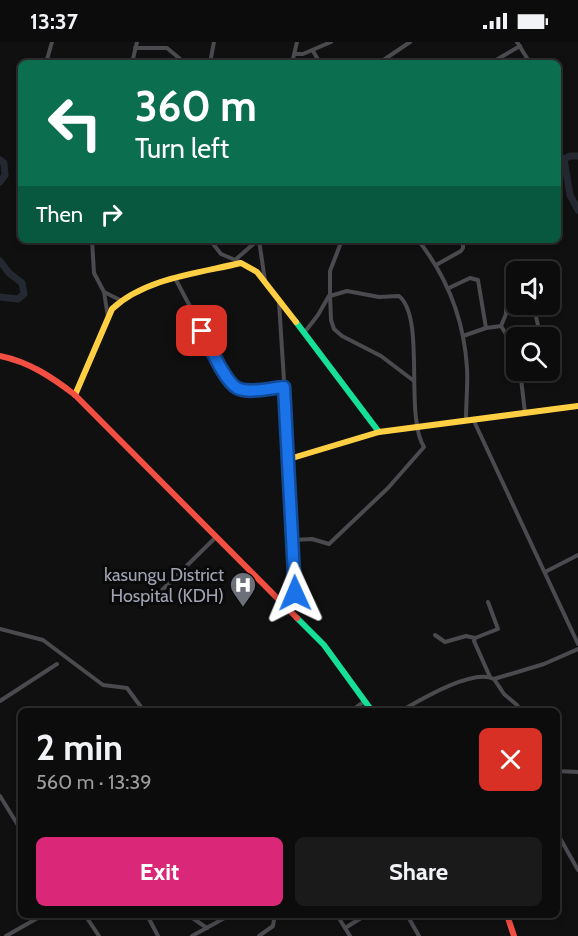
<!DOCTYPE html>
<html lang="en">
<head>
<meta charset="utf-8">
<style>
  :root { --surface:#0c0c0c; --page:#1a1a1a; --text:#f1f3f6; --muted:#9a9b9d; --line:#2c2c2d; --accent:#db2777 }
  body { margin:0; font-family:Cabin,sans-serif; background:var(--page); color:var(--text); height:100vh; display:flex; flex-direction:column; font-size:22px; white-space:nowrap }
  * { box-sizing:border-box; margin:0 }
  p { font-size:20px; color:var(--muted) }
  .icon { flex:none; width:33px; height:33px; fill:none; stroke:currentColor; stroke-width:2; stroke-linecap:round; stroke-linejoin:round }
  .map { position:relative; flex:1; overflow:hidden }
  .details { position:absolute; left:18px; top:666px; width:542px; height:210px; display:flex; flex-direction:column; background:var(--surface); border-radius:9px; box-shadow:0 3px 9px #0003,0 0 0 2px var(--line) }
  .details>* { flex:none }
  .banner { position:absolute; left:18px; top:18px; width:543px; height:183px; border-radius:9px; box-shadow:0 3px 9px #0003,0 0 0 2px var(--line); background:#0b6e4f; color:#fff; overflow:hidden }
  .controls { position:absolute; left:506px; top:219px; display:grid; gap:12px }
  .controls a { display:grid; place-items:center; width:54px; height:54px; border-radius:9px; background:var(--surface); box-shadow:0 3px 9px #0003,0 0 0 2px var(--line); font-size:30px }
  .pin { position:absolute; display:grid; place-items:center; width:51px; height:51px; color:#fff; margin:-26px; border-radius:12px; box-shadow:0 3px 9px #0006 }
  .me { position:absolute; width:66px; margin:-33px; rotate:359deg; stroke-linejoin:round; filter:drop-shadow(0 0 4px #0008) }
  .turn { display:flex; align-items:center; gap:21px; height:126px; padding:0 18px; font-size:27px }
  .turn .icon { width:78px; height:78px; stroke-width:2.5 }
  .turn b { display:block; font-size:42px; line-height:51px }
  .then { display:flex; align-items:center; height:57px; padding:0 18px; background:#0003; gap:12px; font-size:22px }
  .round { display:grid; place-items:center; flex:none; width:63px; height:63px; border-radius:9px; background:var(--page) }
  .summary { display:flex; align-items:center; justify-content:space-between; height:102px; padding:0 18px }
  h1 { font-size:36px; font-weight:700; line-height:45px }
  .cta { display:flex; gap:12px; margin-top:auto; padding:12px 18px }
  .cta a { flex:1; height:69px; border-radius:9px; background:var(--accent); color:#fff; font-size:24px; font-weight:700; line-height:69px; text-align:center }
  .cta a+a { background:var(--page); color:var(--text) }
  .status { display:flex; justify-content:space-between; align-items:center; height:42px; padding:0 30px; background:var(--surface); direction:ltr }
  .status svg { height:16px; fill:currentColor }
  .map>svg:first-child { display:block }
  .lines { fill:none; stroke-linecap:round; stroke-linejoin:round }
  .river { stroke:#242931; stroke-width:7 }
  .street { stroke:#4a4a4f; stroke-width:4 }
  .fast { stroke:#16e098; stroke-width:6 }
  .slow { stroke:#ffcf43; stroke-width:6 }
  .jam { stroke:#f24e42; stroke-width:6 }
  .route-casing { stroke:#114b97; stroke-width:15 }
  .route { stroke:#1a73e8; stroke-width:10 }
  .labels { text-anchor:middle; stroke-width:6; stroke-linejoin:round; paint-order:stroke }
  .poi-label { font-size:18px; fill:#a0a3b2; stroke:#0a0a0b; text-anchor:end }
</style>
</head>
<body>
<div class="status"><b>13:37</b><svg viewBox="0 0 49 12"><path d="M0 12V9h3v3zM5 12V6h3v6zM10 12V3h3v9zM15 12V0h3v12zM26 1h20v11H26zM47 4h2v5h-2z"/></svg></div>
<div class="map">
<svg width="578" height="894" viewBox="0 0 578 894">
  <rect width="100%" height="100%" fill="#101010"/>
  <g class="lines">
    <g class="river">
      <polyline points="578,114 570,114 564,117 570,153 578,168"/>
      <polyline points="0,118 4,121 5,133 0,140"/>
      <polyline points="0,219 9,231 22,241 24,252 18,257 0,255"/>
    </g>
    <g class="street">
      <polyline points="517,0 530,21"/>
      <polyline points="135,6 167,6 185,21"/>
      <polyline points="313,9 320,21"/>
      <polyline points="295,12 303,12 331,0"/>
      <polyline points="46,21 52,0"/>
      <polyline points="132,21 137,0"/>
      <polyline points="210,21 214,0"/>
      <polyline points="292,21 297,0"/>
      <polyline points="379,21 410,0"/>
      <polyline points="491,21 520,4"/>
      <polyline points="92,198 94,231 104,250 108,275"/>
      <polyline points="210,198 221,212 240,220"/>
      <polyline points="259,198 265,239"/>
      <path d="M418,198C448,236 464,277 467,326C468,343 466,360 466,377"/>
      <polyline points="235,218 258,198"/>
      <polyline points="436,223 461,209 463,206 463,198"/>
      <polyline points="176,238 229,338 237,346 249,348 284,345"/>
      <polyline points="449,246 470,236 478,238 486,286"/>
      <polyline points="104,250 120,258"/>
      <polyline points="330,253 331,278 334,287 342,294 381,314 414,339"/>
      <polyline points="279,260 289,417"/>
      <polyline points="533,262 541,296"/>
      <polyline points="501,284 506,272 506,251 516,247"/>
      <polyline points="304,291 318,273 330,252 330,229 342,198"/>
      <polyline points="463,294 486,286 501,284 516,308"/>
      <polyline points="520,328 525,371"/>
      <polyline points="473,377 578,602"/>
      <path d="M293,498L312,497L329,502L388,446L424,405C404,373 426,276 399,254L379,255L347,249L330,254"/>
      <polyline points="545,530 578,513"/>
      <polyline points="153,557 216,495"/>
      <polyline points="488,560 498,587 475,596 474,599 490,635"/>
      <polyline points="0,587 43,598 103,643 127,646 144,669"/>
      <polyline points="435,593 445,600 466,594 475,596"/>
      <polyline points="494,637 504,652 517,663 521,669"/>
      <polyline points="0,659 57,622"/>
      <polyline points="351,669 365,659"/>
      <path d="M401,669C420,658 473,626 494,637L544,622L578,607"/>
      <polyline points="556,729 578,730"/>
      <polyline points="0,754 21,788"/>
      <polyline points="556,789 578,828"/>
      <polyline points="85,873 99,894"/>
      <polyline points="147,873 158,894"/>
      <polyline points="188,873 207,886"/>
      <polyline points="337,873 350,894"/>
      <polyline points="407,873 419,894"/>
      <polyline points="345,886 366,873"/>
      <polyline points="6,894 43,873"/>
      <polyline points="192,894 230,873"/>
      <polyline points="259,894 273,884 274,878 272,873"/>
    </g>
    <g class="fast">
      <polyline points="296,280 379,390"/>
      <polyline points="297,576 324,603 372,669"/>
    </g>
    <g class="slow">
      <path d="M75,353L112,267C145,236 199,231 241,221L257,230L296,280"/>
      <polyline points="286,564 293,555 295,547 289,417 379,390 578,364"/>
    </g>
    <g class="jam">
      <path d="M0,314C29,320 52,335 75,353L297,576"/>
      <polyline points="507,873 514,894"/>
    </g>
  </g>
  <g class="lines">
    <g class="route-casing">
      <path id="route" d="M202,289C209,302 224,339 237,346C249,352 270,346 284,345L295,551"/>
    </g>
    <use href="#route" class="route"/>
  </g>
  <defs>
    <g id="hospital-pin" transform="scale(1.35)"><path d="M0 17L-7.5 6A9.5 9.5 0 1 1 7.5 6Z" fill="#6e7079" stroke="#0a0a0b"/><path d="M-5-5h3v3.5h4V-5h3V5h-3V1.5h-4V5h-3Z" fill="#fff"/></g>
  </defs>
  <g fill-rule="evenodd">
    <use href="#hospital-pin" x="243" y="543"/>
  </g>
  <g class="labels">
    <g class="poi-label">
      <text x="224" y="539">kasungu District<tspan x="224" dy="21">Hospital (KDH)</tspan></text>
    </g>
  </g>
</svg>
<div class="controls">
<a><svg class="icon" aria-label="sound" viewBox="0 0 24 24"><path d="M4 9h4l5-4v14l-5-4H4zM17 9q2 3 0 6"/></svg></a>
<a><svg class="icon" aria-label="search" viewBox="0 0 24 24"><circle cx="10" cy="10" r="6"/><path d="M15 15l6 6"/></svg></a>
</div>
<div class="pin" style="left:202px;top:289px;background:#d93025"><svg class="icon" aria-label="arrive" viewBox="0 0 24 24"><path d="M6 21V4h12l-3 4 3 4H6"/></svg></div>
<svg class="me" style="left:295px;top:551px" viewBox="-20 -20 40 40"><path d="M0-17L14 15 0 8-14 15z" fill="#1a73e8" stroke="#fff" stroke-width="4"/></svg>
<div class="banner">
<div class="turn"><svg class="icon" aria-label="left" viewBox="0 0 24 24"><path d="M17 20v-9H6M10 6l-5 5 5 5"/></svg><div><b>360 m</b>Turn left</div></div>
<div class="then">Then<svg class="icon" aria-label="right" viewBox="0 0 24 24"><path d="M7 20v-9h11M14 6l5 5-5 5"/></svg></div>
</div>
<section class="details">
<div class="summary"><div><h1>2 min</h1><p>560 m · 13:39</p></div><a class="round" style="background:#d93025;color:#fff"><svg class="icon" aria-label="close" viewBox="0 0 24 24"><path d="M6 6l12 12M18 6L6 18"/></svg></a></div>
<div class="cta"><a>Exit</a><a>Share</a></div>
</section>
</div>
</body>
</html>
